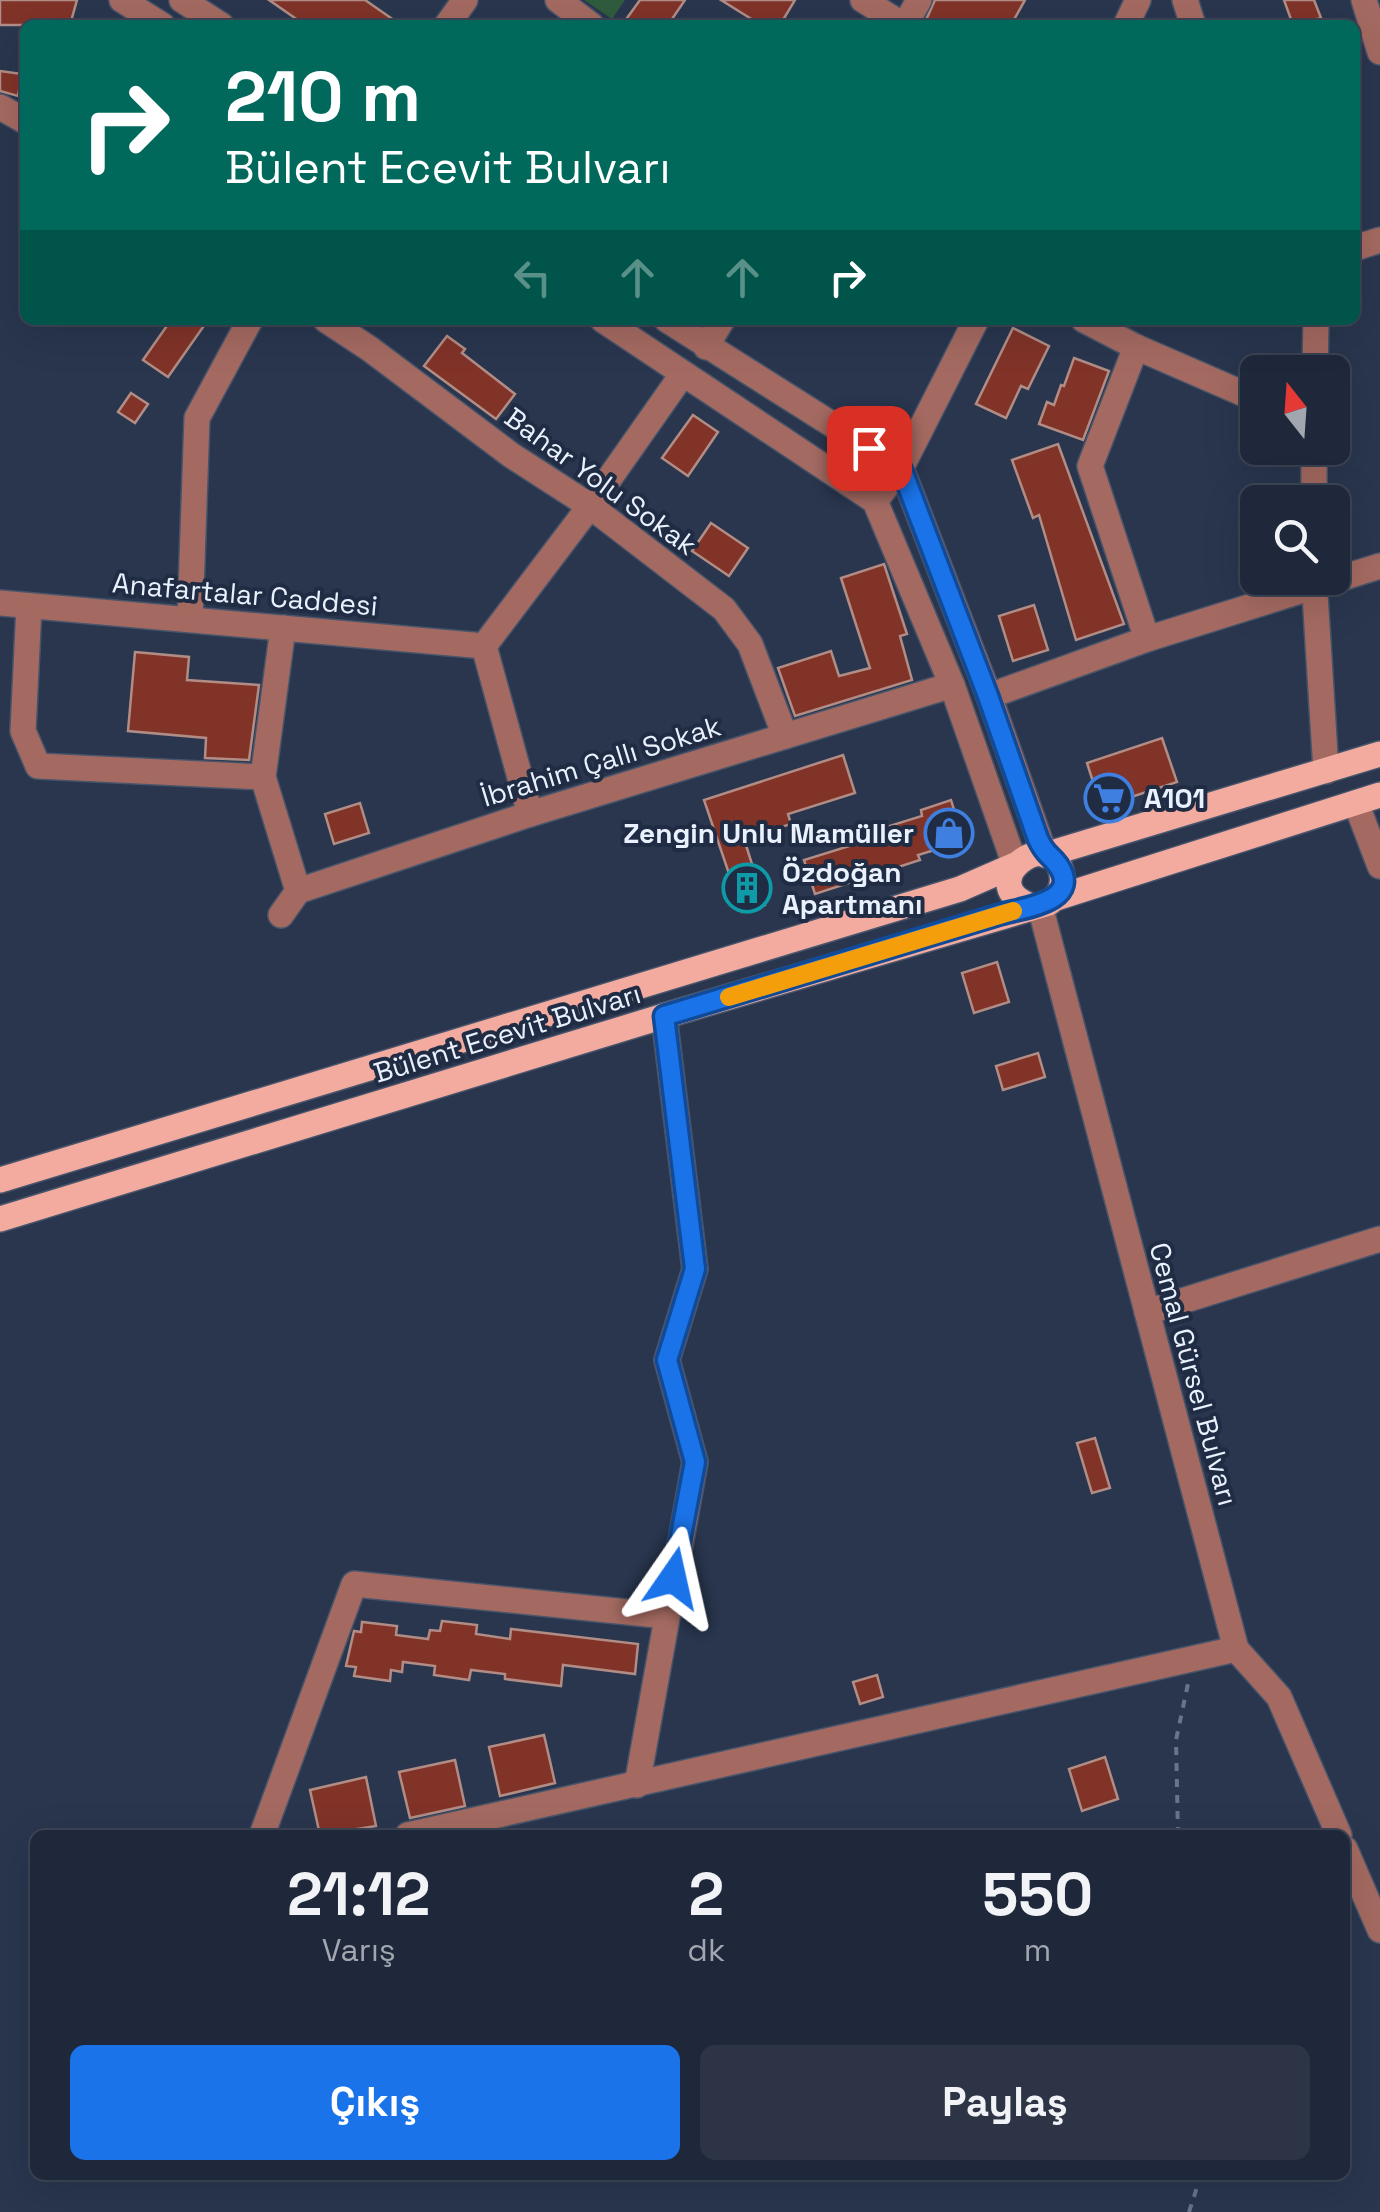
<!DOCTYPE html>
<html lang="tr">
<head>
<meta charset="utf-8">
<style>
  :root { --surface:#1f283a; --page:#2c3445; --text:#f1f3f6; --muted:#a1a6af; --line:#3c4454; --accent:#1a73e8 }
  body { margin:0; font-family:"Space Grotesk",sans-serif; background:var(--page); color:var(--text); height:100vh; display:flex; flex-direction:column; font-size:38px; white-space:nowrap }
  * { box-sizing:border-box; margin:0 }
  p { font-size:32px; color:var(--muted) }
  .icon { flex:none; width:55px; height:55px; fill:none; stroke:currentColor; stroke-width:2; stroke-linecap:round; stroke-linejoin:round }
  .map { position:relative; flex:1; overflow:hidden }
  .side { position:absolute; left:30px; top:1830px; width:1320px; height:350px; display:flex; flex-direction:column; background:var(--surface); border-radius:15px; box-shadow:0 10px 40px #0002,0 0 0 2px var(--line) }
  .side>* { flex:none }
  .guide { position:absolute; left:20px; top:20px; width:1340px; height:305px; border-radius:15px; box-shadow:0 10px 40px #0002,0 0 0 2px var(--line); background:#00695c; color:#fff; overflow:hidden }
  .needle { width:65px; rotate:343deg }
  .buttons { position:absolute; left:1240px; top:355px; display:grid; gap:20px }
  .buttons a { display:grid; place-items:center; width:110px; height:110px; border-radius:15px; background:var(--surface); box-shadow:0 10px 40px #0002,0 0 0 2px var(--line); font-size:50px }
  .pin { position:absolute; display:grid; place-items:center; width:85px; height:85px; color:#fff; margin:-42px; border-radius:20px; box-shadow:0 5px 15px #0006 }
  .me { position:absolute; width:110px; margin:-55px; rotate:11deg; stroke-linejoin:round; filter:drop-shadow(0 0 8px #0008) }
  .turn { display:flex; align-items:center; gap:35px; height:210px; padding:0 40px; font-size:45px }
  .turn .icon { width:130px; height:130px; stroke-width:2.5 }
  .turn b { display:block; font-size:70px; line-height:85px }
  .lanes { display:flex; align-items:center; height:95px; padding:0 40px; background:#0003; justify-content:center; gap:50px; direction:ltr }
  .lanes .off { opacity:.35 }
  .eta { display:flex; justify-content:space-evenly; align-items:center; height:170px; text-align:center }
  .eta b { font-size:60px; font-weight:800; line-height:70px }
  .button { display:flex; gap:20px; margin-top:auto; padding:20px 40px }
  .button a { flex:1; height:115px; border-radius:15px; background:var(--accent); color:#fff; font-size:40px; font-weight:800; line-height:115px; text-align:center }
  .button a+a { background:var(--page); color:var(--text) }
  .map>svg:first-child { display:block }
  .green { fill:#305c3e }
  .building { fill:#813328; stroke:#b18d86; stroke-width:2.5 }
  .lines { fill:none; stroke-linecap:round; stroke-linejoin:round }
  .minor-casing { stroke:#48546a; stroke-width:28 }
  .major-casing { stroke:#48546a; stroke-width:28 }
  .path { stroke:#697489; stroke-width:4; stroke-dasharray:8 8; stroke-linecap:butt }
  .minor { stroke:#a46a61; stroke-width:25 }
  .major { stroke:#f3aba0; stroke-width:25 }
  .route-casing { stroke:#114b97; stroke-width:25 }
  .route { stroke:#1a73e8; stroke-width:18 }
  .slow { stroke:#f59e0b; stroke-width:18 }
  .labels { text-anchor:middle; stroke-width:8; stroke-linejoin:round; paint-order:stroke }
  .street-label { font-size:28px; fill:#eaf1fe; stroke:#202c43 }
  .poi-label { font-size:28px; font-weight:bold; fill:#eaf1fe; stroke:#202c43; text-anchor:start }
</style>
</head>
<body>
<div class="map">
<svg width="1380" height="2212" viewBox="0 0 1380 2212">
  <rect width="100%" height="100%" fill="#29364e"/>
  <polygon class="green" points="584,0 625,0 612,19"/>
  <g class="building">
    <polygon points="0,0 77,0 70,25 0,25"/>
    <polygon points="269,0 365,0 401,25 305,25"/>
    <polygon points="640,0 685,0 668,25 622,25"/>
    <polygon points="721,0 795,0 780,25 761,25"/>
    <polygon points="935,0 1025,0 1011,25 936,25 926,20"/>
    <polygon points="1284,0 1314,0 1321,18 1293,25"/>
    <polygon points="0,71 22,74 18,96 0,91"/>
    <polygon points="171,320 208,320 168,377 143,360"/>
    <polygon points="1013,328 1049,346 1028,389 1021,386 1006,418 976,404"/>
    <polygon points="447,336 465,349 462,353 515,394 496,419 424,366"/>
    <polygon points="1074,358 1109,371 1083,440 1039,424 1047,402 1054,405 1061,385 1064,386"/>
    <polygon points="131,393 148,404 135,423 118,412"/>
    <polygon points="693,415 718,432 688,476 662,458"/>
    <polygon points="1058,444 1124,624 1076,640 1039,515 1033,518 1012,460"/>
    <polygon points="711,523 748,548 729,576 692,551"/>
    <polygon points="884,564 907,634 900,636 912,680 795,716 778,668 831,651 839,676 870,668 841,578"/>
    <polygon points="1034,605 1048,650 1013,661 999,616"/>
    <polygon points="135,652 189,657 187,680 259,685 249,760 205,758 206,738 128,731"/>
    <polygon points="1162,738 1177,782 1101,807 1087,763"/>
    <polygon points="843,755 855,793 788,814 791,824 744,839 765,905 742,912 704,800"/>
    <polygon points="951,800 959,826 951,845 918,855 920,860 815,894 804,860 885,835 883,828 922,816 921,810"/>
    <polygon points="360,803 369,833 334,844 325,814"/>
    <polygon points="997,962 1009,1002 974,1013 962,973"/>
    <polygon points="1038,1053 1045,1077 1003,1090 996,1066"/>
    <polygon points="1095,1438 1110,1488 1092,1493 1077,1443"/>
    <polygon points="442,1621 477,1625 476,1634 510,1639 511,1629 638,1644 635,1674 563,1665 561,1686 505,1679 505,1674 471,1670 469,1680 434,1675 435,1666 403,1662 402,1672 391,1670 390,1681 354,1676 356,1667 346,1666 354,1631 361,1632 362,1622 397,1626 396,1635 428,1639 430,1630 440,1631"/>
    <polygon points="877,1675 883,1697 860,1704 853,1682"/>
    <polygon points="544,1735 555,1783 500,1796 489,1747"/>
    <polygon points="1105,1757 1118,1799 1082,1811 1069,1769"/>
    <polygon points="455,1760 465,1806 410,1818 399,1772"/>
    <polygon points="366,1777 376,1826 320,1835 310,1790"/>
  </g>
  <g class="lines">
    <g class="minor-casing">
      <g id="minor">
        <polyline points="122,0 162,25"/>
        <polyline points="182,0 221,25"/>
        <polyline points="558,0 591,25"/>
        <polyline points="863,0 903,25"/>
        <polyline points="1185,0 1193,25"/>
        <polyline points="1364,0 1380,52"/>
        <polyline points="447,25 465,0"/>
        <polyline points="905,25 919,0"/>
        <polyline points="1126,25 1138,0"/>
        <polyline points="0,107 25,121"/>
        <polyline points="1355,248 1380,240"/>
        <polyline points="326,320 370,349 511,455 590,506 724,609 750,644 785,736"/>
        <polyline points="603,320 875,501 952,685 1015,865"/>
        <polyline points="667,320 901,468 989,696 1045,855"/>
        <polyline points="1084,320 1136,347 1258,400"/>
        <polyline points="706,347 722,320"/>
        <polyline points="1136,347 1090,466 1147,639"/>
        <polyline points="1315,372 1316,320"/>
        <polyline points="875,501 901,468 976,320"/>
        <polyline points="1314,502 1314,448"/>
        <polyline points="1314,578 1326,771"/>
        <polyline points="0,603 484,646"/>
        <polyline points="29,606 23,731 38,766 263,777"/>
        <polyline points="190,619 197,418 250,320"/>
        <polyline points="283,628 263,777 298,891"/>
        <polyline points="989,696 1147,639 1380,566"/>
        <polyline points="1356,803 1380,866"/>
        <polyline points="530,814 484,646 590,506 682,375"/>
        <polyline points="1040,906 1236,1649 1279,1697 1339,1835"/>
        <polyline points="281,915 298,891 530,814 952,685"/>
        <polyline points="1147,1312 1380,1239"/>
        <polyline points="637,1785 695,1462 667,1360 695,1269 664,1016"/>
        <polyline points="262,1835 354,1584 666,1616"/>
        <polyline points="408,1835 1236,1649"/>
        <polyline points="1345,1849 1380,1930"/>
      </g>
    </g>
    <g class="major-casing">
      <g id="major">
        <polyline points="1045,855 1380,754"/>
        <polyline points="1056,898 1380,795"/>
        <polyline points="0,1180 960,889 1015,865"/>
        <path d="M0,1219L664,1016L1049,903C1058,896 1064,888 1062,875C1053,821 970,883 1031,906"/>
      </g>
    </g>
    <g class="path">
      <polyline points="1178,1835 1176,1740 1189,1679"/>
      <polyline points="1189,2212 1201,2175"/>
    </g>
    <use href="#minor" class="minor"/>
    <use href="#major" class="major"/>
  </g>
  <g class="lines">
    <g class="route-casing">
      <path id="route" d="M673,1578L695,1462L667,1360L695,1269L664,1016L1001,914C1022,908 1083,902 1058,865C1049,853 1046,856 1038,839L988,696L901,468L869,448"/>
    </g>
    <use href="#route" class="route"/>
    <polyline class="slow" points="729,997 1013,911"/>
  </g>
  <defs>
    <g id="supermarket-ring" transform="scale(2.5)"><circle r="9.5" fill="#202c43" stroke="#3f7fe0" stroke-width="1.5"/><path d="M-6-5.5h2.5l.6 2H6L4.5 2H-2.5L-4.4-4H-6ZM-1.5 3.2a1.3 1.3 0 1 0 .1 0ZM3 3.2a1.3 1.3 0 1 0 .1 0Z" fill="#3f7fe0"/></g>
    <g id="shop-ring" transform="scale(2.5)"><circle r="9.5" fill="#202c43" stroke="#3f7fe0" stroke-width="1.5"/><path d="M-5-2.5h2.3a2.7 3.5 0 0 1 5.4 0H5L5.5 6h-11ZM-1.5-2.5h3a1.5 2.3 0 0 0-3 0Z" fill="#3f7fe0"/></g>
    <g id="building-ring" transform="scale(2.5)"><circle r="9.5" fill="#202c43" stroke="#0f9aa8" stroke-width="1.5"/><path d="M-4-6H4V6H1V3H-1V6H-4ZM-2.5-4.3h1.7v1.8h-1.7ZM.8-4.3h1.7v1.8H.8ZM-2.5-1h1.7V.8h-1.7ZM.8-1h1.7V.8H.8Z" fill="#0f9aa8"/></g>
  </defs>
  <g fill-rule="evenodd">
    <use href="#supermarket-ring" x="1109" y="798"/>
    <use href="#shop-ring" x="949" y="833"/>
    <use href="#building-ring" x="747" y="888"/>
  </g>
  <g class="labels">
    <g class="street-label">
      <text transform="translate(601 481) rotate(36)" y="10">Bahar Yolu Sokak</text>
      <text transform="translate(245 594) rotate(5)" y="10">Anafartalar Caddesi</text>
      <text transform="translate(601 761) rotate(-17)" y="10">İbrahim Çallı Sokak</text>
      <text transform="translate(507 1033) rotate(-17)" y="10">Bülent Ecevit Bulvarı</text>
      <text transform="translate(1194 1374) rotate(75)" y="10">Cemal Gürsel Bulvarı</text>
    </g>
    <g class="poi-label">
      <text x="1144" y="808">A101</text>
      <text x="914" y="843" text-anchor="end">Zengin Unlu Mamüller</text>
      <text x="782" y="882">Özdoğan<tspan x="782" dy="32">Apartmanı</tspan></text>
    </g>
  </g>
</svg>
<div class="buttons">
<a><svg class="needle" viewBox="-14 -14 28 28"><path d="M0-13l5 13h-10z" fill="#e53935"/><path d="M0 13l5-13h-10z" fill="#a1a6af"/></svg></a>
<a><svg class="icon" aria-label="search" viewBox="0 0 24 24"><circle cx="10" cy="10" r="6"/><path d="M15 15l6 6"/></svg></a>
</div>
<div class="pin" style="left:869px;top:448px;background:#d93025"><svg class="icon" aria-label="arrive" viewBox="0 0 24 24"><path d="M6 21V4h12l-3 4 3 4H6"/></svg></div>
<svg class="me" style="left:673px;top:1578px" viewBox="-20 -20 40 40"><path d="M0-17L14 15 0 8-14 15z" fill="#1a73e8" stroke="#fff" stroke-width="4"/></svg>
<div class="guide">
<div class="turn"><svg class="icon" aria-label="right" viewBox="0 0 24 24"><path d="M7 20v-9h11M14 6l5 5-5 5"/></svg><div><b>210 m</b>Bülent Ecevit Bulvarı</div></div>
<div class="lanes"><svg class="icon off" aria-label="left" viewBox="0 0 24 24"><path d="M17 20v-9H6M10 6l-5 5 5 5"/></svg><svg class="icon off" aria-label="ahead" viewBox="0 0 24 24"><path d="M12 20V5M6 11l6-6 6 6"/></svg><svg class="icon off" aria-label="ahead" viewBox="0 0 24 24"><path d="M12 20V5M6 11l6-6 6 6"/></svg><svg class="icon" aria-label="right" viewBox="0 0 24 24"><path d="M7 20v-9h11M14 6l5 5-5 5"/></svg></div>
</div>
<section class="side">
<div class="eta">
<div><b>21:12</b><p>Varış</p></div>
<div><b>2</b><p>dk</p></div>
<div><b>550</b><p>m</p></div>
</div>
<div class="button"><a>Çıkış</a><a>Paylaş</a></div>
</section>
</div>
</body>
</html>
